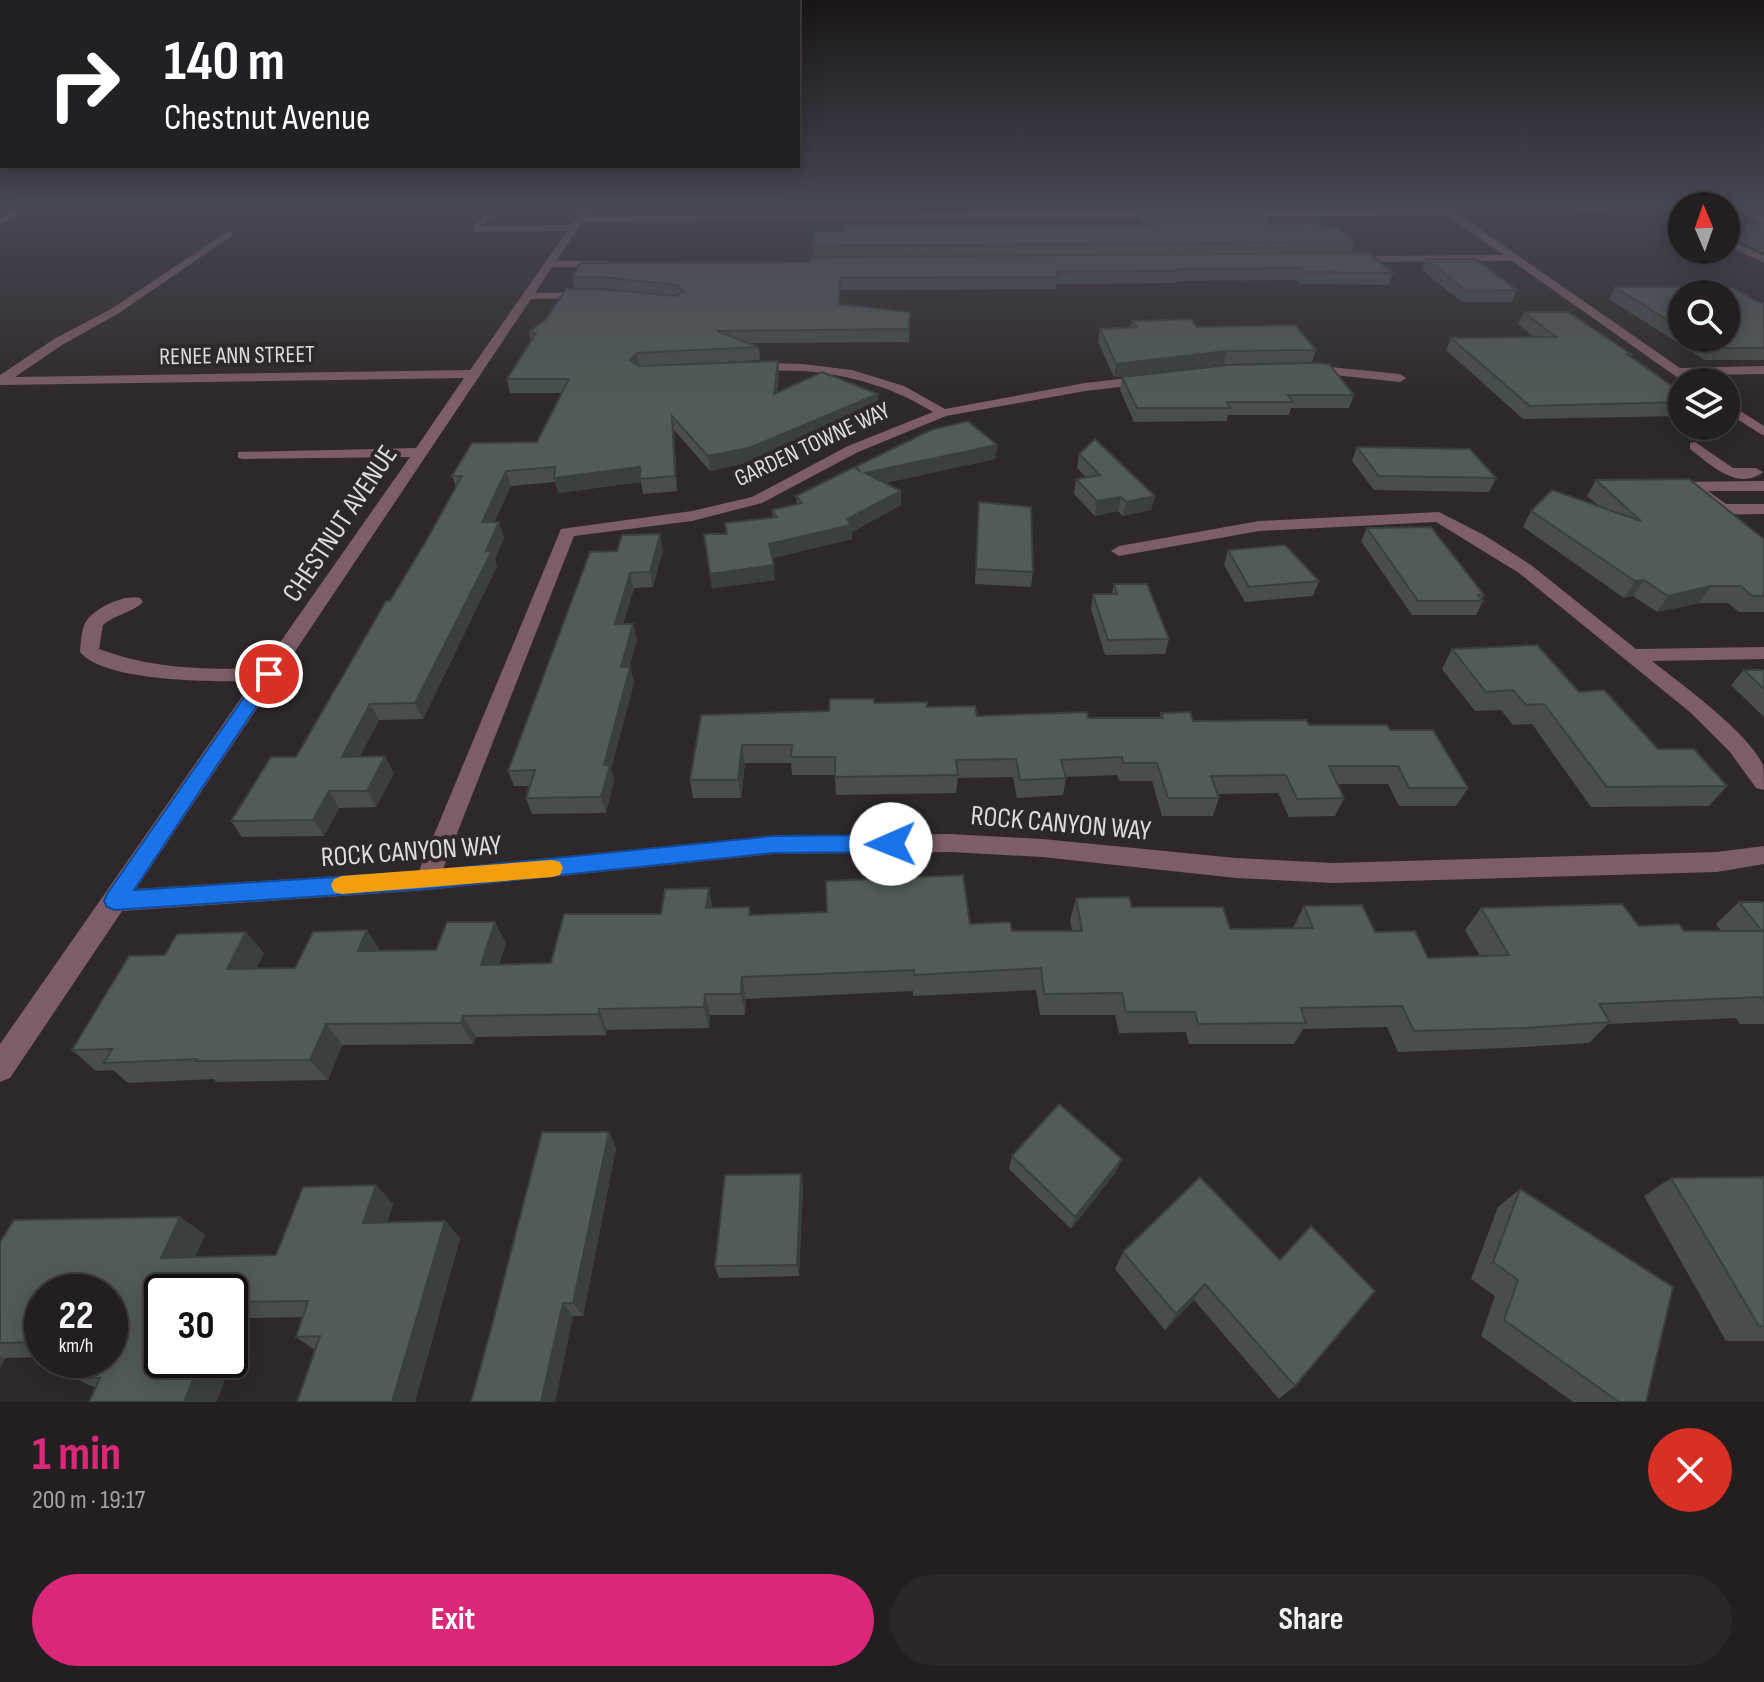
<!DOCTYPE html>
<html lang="en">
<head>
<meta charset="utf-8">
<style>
  :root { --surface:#231e20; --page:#2b2729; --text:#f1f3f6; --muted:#a3a2a5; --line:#403c3e; --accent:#db2777 }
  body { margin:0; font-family:"Sofia Sans Condensed",sans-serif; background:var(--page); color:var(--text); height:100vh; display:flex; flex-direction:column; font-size:30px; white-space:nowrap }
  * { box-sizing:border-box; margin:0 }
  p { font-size:26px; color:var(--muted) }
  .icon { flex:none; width:44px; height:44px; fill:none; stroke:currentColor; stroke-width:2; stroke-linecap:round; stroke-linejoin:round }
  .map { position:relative; height:1402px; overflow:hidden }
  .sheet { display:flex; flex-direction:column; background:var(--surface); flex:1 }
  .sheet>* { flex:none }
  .hud { position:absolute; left:0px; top:0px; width:800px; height:168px; box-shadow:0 4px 20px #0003,0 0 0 2px var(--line); background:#202124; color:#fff; overflow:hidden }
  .needle { width:52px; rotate:358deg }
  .controls { position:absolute; left:1668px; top:192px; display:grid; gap:16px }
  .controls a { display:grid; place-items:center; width:72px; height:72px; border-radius:50%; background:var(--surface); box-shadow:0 4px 20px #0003,0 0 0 2px var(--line); font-size:40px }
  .speed { position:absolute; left:24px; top:1274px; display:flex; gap:16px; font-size:40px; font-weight:700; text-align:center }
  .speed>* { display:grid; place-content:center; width:104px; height:104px; border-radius:50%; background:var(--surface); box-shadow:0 4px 20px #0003,0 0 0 2px var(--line); line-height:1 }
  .speed small { font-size:20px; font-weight:400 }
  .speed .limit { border:4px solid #111; border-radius:12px; background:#fff; color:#111 }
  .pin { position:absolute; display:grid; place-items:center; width:68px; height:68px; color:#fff; margin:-34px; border:4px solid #fff; border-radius:50%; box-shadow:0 2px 8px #0007 }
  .me { position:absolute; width:88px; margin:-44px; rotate:269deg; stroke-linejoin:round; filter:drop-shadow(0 0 6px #0008) }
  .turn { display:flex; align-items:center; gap:28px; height:168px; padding:0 32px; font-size:36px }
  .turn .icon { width:104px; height:104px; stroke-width:2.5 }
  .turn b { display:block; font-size:56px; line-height:68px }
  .round { display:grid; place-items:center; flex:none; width:84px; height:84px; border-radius:42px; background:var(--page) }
  .headline { display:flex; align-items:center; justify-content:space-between; height:136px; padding:0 32px }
  h1 { font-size:48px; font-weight:700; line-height:60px; color:var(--accent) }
  .cta { display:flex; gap:16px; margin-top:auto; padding:16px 32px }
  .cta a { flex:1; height:92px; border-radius:48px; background:var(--accent); color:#fff; font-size:32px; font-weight:700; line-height:92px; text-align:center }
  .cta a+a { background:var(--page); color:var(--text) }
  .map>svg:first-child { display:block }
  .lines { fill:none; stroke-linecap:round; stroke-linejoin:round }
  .minor { fill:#7d5d67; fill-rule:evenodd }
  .wall { fill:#474e4d; fill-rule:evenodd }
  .shaded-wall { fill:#39403e }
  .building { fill:#525b59; stroke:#39403e; stroke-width:2 }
  .route { fill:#1a73e8; stroke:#114b97; stroke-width:2 }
  .slow { fill:#f59e0b }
  .labels { text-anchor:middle; stroke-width:8; stroke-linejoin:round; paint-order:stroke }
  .far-street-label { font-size:24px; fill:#dfdadb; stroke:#2f282a }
  .street-label { font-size:28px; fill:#dfdadb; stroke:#2f282a }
</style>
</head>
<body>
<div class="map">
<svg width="1764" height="1402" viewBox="0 0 1764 1402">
  <rect width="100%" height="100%" fill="#2f282a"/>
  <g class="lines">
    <g class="minor">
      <polygon points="20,207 32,207 0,224 0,217"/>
      <path d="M583,207H592L587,215L1166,212L1171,215L1166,218L583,221L556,261H606L611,264L606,267H552L535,293L588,292L593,295L588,298L531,299L136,889L419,871L561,529L692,511L752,497L848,446L933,412C893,387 850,375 804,371C785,370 766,372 748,369L746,366L752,362L802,364L852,370L904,386L945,409L1085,383L1146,376L1152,380L1146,384L1085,391L946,416L858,452L762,503L692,521L574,536L443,869L773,836L950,834L1042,839L1236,858L1333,863L1717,852L1764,846V864L1717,872L1333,883L1236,878L1042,857L950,852L773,854L427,890L122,911L10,1078L0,1082V1044L253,681C215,682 104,682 80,652C81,643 81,628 87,620C97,607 125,594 140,598L143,602C133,612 115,615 103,625L99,649C153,669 205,670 262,668L410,457L243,459L238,458V452L416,448L464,378L0,385V375L54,339L111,309L230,230L233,235L119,313L62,345L15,377L470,370L567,231L475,232L472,227L486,213L491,216L482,226L571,225Z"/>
      <polygon points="1148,207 1193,207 1151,212"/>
      <polygon points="1437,207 1448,207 1680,368 1764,366 1764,374 1691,375 1698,382 1684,382 1512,261 1350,262 1345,259 1350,256 1503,255 1448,216 1234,217 1229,214 1234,211 1440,210"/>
      <polygon points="1577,207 1629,207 1630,209 1578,213 1574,210"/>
      <polygon points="1731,207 1743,207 1764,217 1764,224"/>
      <polygon points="1726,238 1764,256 1764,263 1726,245"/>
      <polygon points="1310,365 1400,374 1406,378 1400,382 1306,372 1306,366"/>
      <polygon points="1726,402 1764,426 1764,436 1726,412"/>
      <path d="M1695,442L1733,468H1756L1763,472C1738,492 1710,464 1690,449V443Z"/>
      <path d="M1764,481V491H1708L1726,504H1764V514C1735,514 1718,519 1697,495L1702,491L1672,492L1664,487L1672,482Z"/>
      <path d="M1439,512L1484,535L1531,565L1636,649L1764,647V659L1652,661C1682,685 1747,731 1763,765C1764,772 1764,783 1764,790L1756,788L1730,752L1691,713L1519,573L1436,522L1259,531L1119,556L1111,551L1119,546L1259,521Z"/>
    </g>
  </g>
  <g class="wall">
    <polygon points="1142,211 1322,228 1355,242 1351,253 813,256 812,246 1144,226 1140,221"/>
    <polygon points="1764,224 1764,254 1739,241 1748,225"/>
    <polygon points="1369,253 1393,273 1389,285 1300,284 1296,280 1177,281 1176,283 1057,284 1056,289 840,290 840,304 910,312 909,342 749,343 759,347 760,360 657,366 778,361 779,374 777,393 878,394 878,408 750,462 710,471 674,430 677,491 643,494 641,482 558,493 555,482 511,486 494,522 504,537 495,559 497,566 423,719 379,720 360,756 394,773 376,807 339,808 324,836 242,837 231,821 296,757 426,541 456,487 452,476 537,442 562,393 510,393 507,379 531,341 529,332 546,319 575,289 572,277 810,262"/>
    <polygon points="1426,259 1517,290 1512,302 1462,302 1422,270"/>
    <path d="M1615,287H1732L1758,302L1764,303V360H1705L1609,299ZM1682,294H1726V338H1682Z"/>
    <polygon points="1524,312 1631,354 1629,356 1682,393 1682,416 1523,419 1446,350 1451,338 1534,337 1518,324"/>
    <polygon points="1132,321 1197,327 1316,350 1312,362 1224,364 1114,377 1098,342 1100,329 1131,328"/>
    <polygon points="1122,377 1354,395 1349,408 1291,408 1289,415 1228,415 1227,421 1134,422 1120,390"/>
    <polygon points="997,445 995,459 885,483 901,491 901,505 852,532 852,539 772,558 775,580 712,588 704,534 726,534 725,523 773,518 772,510 797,504 796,496 857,469 857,466"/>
    <polygon points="1357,447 1496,478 1489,492 1374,490 1352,461"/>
    <polygon points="1079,454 1155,496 1151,510 1123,516 1118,511 1095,516 1074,494 1076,479 1086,477 1077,468"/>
    <polygon points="1596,480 1764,539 1764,612 1739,612 1728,603 1699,603 1657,612 1633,596 1624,598 1523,527 1531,511 1598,505 1587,496"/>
    <polygon points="979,502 1033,572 1031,587 975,584"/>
    <polygon points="1367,528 1484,595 1482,599 1483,601 1476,615 1412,615 1361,541"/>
    <polygon points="663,549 653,587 634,588 623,624 637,639 629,667 630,667 634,683 611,769 614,780 606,813 532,814 526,798 530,786 514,786 508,771 617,551"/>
    <polygon points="1228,550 1319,581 1313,596 1245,602 1224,565"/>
    <polygon points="1114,584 1169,639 1165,654 1105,655 1091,609 1093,594 1112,594"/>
    <polygon points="1452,649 1579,692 1658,749 1727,786 1709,806 1591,807 1532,724 1513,725 1501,710 1475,711 1442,669"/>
    <polygon points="1744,670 1764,670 1764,717 1731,685"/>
    <polygon points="874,703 927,707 977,716 1160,718 1161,713 1193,721 1309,725 1390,730 1468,788 1456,806 1399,806 1388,784 1337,784 1344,798 1335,816 1289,817 1278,793 1218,794 1219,798 1213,816 1162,816 1152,781 1119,781 1117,775 1066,777 1063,795 1017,798 1013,777 958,778 956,793 836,795 835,775 792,775 791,763 745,763 741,798 693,798 690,780 701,715 829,711"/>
    <polygon points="1076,898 1132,907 1230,929 1293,928 1304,906 1375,932 1428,958 1480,956 1465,930 1481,908 1684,931 1721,931 1716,924 1739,902 1764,902 1764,1024 1740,1024 1736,1018 1608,1024 1589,1043 1506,1048 1398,1052 1387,1027 1303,1029 1294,1044 1189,1044 1186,1032 1119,1033 1115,1015 1040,1015 1036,990 913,996 913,991 746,999 745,1015 710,1015 709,1028 607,1030 606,1035 476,1037 473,1044 342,1045 328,1080 216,1082 214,1079 128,1083 113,1070 96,1071 72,1050 264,953 256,969 295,968 380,951 436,950 506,943 499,964 551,963 661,914 713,908 749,907 751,915 970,924 1012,931 1072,931 1070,920"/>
    <polygon points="609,1132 616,1148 583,1316 573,1316 555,1402 471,1402"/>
    <polygon points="1012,1156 1116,1172 1071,1229 1009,1169"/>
    <polygon points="801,1174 803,1187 799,1276 719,1278 715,1266"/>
    <polygon points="1200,1177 1295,1386 1279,1399 1194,1300 1165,1330 1115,1269 1123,1252"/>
    <polygon points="1764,1177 1764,1341 1726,1341 1644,1196 1671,1178"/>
    <path d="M376,1185L393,1204L387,1222L445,1221L460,1238L415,1402H297L315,1350L296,1337L303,1317L250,1318L216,1402H89L96,1388L74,1378L83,1360H110V1292H42V1357L5,1358L0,1368V1242L14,1220L180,1217L205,1235L195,1257L276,1255L303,1187ZM162,1292H230V1360H162Z"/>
    <polygon points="1520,1189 1646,1402 1573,1402 1481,1336 1495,1296 1471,1279 1498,1207"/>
  </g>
  <g class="shaded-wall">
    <polygon points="1227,351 1224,364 1114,377 1116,364"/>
    <polygon points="637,353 639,366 630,360"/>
    <polygon points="778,361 779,374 775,408 774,394"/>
    <polygon points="878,394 878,408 750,462 710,471 708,456"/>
    <polygon points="672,416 674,430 677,491 675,476"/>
    <polygon points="997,445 995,459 865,487 865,473"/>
    <polygon points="640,467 641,482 558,493 554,478"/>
    <polygon points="506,471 511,486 487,538 482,522"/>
    <polygon points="901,491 901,505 852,532 852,539 770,559 769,544 847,519"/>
    <polygon points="1155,496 1151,510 1123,516 1126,502"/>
    <polygon points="1121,497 1118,511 1095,516 1097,501"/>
    <polygon points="499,522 504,537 495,559 497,566 423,719 415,703"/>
    <polygon points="660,534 663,549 653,587 650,572"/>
    <polygon points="774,565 775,580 712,588 710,574"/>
    <polygon points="630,573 634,588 618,639 615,624"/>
    <polygon points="1644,580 1633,596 1624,598 1635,581"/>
    <polygon points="1711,586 1699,603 1657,612 1668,596"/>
    <polygon points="633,624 637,639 625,683 621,667"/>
    <polygon points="630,667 634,683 611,769 614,780 606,813 601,797 604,765"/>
    <polygon points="370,704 379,720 351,773 342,757"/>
    <polygon points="742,745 745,763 741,798 738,780"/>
    <polygon points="385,756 394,773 376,807 367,791"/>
    <polygon points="329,791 339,808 324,836 313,820"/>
    <polygon points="709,888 713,910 706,908"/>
    <polygon points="495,922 506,943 492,986 481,965"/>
    <polygon points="367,930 381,952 358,951"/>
    <polygon points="246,932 264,953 245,991 227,969"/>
    <polygon points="742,977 746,999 745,1015 741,994"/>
    <polygon points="705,994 710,1015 709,1028 704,1007"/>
    <polygon points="599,1009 607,1030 606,1035 598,1014"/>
    <polygon points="463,1016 476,1037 473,1044 461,1023"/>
    <polygon points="326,1024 342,1045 328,1080 310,1060"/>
    <polygon points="609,1132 616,1148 583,1316 573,1303"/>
    <polygon points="1122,1159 1116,1172 1071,1229 1075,1217"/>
    <polygon points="801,1174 803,1187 799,1276 797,1265"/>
    <polygon points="376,1185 393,1204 381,1240 363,1223"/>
    <polygon points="180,1217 205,1235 187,1274 161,1258"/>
    <polygon points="445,1221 460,1238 415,1402 392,1402"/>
    <polygon points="1205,1284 1194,1300 1165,1330 1176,1314"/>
    <polygon points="563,1303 573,1316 555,1402 541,1402"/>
    <polygon points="230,1305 250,1318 216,1402 184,1402 201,1360 230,1360"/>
    <polygon points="0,1356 5,1358 0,1368"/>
  </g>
  <g class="building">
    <polygon points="1256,210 1269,224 1316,223 1322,228 1337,228 1355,242 812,246 814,231 846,231 846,226 1154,226 1142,211"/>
    <polygon points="1764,224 1764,233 1748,225"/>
    <polygon points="1369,253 1393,273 1304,272 1300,268 1177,269 1179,271 1056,272 1058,277 840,278 839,304 910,312 909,329 717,331 759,347 637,353 630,360 639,366 778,361 774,394 822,372 878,394 749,448 708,456 672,416 675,476 640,479 640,467 554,478 555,467 506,471 482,522 499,522 486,551 492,551 415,703 370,704 342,757 385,756 367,791 329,791 313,820 231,821 271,757 296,757 386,601 390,601 426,541 462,476 452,476 472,443 537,442 569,379 507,379 536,333 529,332 546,319 566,289 600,289 675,296 684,292 676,285 601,277 572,277 580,263 810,262 811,257"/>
    <polygon points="1426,259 1476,259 1517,290 1466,291"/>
    <polygon points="1615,287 1732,287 1758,302 1764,303 1764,348 1713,348 1696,338 1726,338 1726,294 1682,294 1682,329"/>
    <polygon points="1524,312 1568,312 1631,354 1627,354 1682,393 1682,402 1530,406 1451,338 1556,337"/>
    <polygon points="1191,319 1197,327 1295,325 1316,350 1227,351 1116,364 1100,329 1137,327 1132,321"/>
    <polygon points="1317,363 1329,364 1354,395 1288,395 1293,402 1227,402 1230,408 1137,408 1122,377 1229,365"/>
    <polygon points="968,421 997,445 865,473 901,491 847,519 851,525 769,544 774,565 710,574 704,534 727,534 725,523 777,517 772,510 802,503 796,496 854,467 859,470 857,466 931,430"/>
    <polygon points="1095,439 1155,496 1126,502 1121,497 1097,501 1076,479 1100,475 1079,454"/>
    <polygon points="1357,447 1470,449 1496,478 1379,476"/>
    <polygon points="1689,479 1764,539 1764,596 1752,596 1741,586 1711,586 1668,596 1644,580 1635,581 1531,511 1552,490 1641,521 1596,480"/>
    <polygon points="979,502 1031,507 1033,572 976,569"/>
    <polygon points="1431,527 1484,595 1478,595 1483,601 1418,601 1367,528"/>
    <polygon points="660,534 650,572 630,573 615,624 633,624 621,667 630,667 604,765 610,765 601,797 526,798 535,770 508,771 590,552 617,551 622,535"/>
    <polygon points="1285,545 1319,581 1249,587 1228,550"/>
    <polygon points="1114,584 1147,584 1169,639 1108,640 1093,594 1117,594"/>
    <polygon points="1537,645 1579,692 1604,690 1658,749 1694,749 1727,786 1607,787 1544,704 1526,705 1513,690 1486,692 1452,649"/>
    <polygon points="1744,670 1764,670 1764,689"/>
    <polygon points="830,699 874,699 874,703 927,702 927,707 975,706 977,716 1087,712 1088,718 1163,718 1161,713 1190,712 1193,721 1306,720 1309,725 1387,725 1390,730 1433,730 1468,788 1409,788 1398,766 1329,766 1344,798 1297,799 1286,775 1211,776 1219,798 1168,798 1157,763 1123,763 1122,757 1061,760 1066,778 1020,780 1016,759 956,760 958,775 835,777 835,757 791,757 792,745 742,745 738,780 690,780 701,715 829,711"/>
    <polygon points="963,875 970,924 1010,922 1012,931 1082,931 1076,898 1129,897 1132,907 1223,907 1230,929 1313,928 1304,906 1362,905 1375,932 1415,931 1428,958 1509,955 1481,908 1622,904 1639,926 1679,924 1684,931 1762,931 1739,902 1764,902 1764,1001 1761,997 1599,1004 1610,1022 1525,1028 1414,1031 1402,1006 1301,1008 1306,1023 1198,1024 1195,1012 1126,1012 1122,993 1044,994 1041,968 914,975 914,970 742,977 741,994 705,994 704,1007 599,1009 598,1014 463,1016 461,1023 326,1024 310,1060 195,1061 197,1059 104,1063 112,1049 72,1050 129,956 165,955 177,934 246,932 227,969 295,968 313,932 367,930 358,951 436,950 447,922 495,922 481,965 551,963 564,914 661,914 665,889 709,888 706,908 749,907 749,915 827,912 826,881"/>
    <polygon points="1059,1104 1122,1159 1075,1217 1012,1156"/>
    <polygon points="542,1132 609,1132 573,1303 563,1303 541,1402 471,1402 491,1329"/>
    <polygon points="801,1174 797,1265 715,1266 725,1175"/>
    <polygon points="1200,1177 1280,1260 1311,1226 1375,1291 1295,1386 1205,1284 1176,1314 1123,1252"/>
    <polygon points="1764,1177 1764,1326 1759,1326 1671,1178"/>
    <polygon points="376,1185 363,1223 445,1221 392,1402 297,1402 320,1336 296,1337 308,1301 230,1302 230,1292 162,1292 162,1360 201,1360 184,1402 89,1402 100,1378 74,1378 83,1360 110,1360 110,1292 42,1292 42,1342 0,1343 0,1242 14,1220 180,1217 161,1258 276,1255 303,1187"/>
    <polygon points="1520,1189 1673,1287 1646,1402 1619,1402 1504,1320 1518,1280 1493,1262"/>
  </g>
  <linearGradient id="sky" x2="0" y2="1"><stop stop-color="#1a1617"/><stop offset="0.51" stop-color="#474855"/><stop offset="1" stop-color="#474855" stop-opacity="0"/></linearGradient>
  <rect width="1764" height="404" fill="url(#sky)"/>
  <polygon class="route" points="269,669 278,674 134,890 427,871 773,836 891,835 899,838 902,844 899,850 891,852 773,853 427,889 115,910 107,907 104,901 107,894 263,670"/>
  <polygon class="slow" points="552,860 560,862 563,868 560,875 552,877 342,894 334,892 331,885 334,879 342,876"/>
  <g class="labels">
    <g class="far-street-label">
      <text transform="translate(237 355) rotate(-1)" y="8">RENEE ANN STREET</text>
      <text transform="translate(812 444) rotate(-25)" y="8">GARDEN TOWNE WAY</text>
    </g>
    <g class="street-label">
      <text transform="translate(339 523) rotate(-56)" y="10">CHESTNUT AVENUE</text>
      <text transform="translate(1061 822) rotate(5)" y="10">ROCK CANYON WAY</text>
      <text transform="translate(411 850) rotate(-4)" y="10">ROCK CANYON WAY</text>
    </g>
  </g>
</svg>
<div class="controls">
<a><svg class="needle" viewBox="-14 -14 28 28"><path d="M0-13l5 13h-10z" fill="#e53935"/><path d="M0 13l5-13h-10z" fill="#a3a2a5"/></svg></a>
<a><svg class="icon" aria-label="search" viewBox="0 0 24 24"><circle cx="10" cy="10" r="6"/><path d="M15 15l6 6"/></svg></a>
<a><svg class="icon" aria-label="layers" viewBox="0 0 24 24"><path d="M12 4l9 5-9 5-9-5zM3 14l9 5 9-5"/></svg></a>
</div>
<div class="speed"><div>22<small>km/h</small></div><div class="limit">30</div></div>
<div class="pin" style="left:269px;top:674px;background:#d93025"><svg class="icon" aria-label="arrive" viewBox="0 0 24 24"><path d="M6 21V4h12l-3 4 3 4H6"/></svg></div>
<svg class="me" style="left:891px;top:844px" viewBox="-20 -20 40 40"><circle r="19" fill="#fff"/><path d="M0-13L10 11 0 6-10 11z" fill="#1a73e8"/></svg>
<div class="hud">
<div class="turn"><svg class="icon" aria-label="right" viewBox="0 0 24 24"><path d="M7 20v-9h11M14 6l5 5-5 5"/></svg><div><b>140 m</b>Chestnut Avenue</div></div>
</div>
</div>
<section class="sheet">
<div class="headline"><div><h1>1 min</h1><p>200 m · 19:17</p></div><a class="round" style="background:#d93025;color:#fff"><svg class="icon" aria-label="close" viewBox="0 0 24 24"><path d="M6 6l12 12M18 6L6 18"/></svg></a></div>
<div class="cta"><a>Exit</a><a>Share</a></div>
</section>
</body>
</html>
